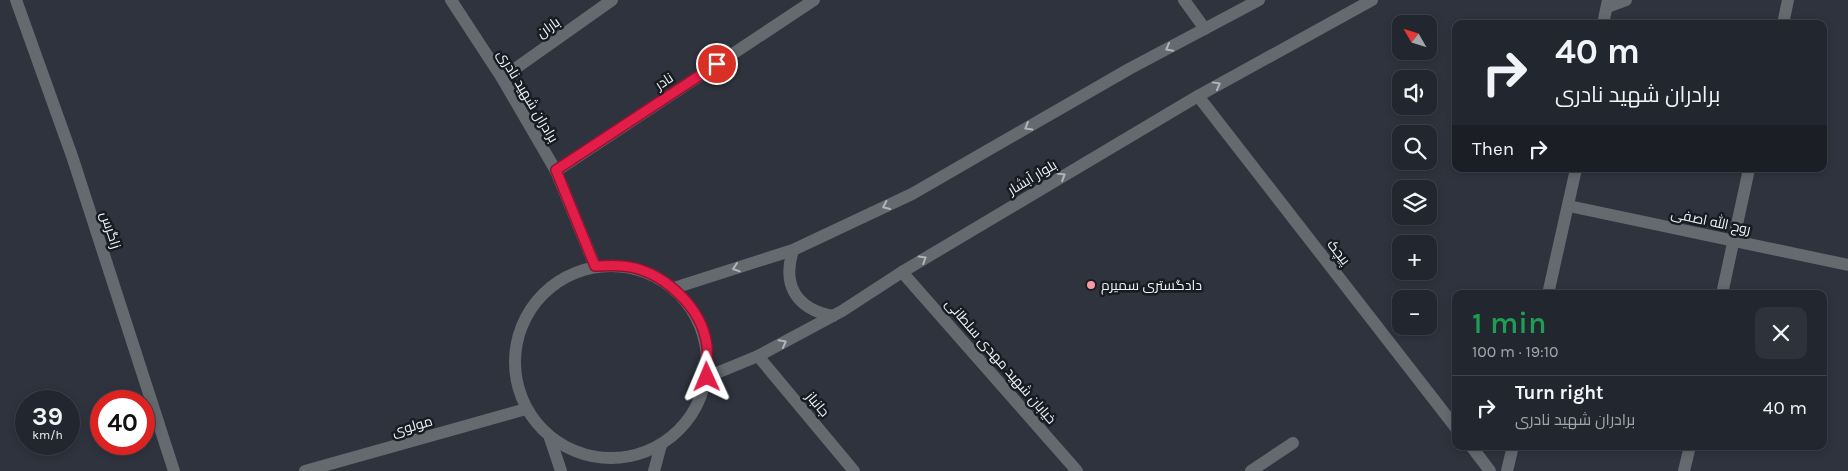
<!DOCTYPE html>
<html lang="en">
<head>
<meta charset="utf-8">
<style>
  :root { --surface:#22262e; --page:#2e323a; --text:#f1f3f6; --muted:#a2a5aa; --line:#3f434a }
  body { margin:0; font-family:Karla,Cairo,sans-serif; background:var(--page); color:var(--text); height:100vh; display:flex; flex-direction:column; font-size:19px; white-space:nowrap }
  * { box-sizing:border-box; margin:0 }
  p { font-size:16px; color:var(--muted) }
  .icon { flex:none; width:28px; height:28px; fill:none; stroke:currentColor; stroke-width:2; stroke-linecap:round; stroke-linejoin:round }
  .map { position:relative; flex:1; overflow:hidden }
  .details { position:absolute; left:1452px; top:290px; width:375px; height:160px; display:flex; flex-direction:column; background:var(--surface); border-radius:10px; box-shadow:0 2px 8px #0003,0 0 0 1px var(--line) }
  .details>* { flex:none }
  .banner { position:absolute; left:1452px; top:20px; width:375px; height:152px; border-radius:10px; box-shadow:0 2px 8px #0003,0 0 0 1px var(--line); background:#22262e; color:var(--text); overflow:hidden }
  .needle { width:32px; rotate:309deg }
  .tools { position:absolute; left:1392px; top:15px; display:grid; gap:10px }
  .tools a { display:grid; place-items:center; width:45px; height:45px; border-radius:10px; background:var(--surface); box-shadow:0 2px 8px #0003,0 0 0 1px var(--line); font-size:25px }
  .speed { position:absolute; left:15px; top:390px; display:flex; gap:10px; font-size:25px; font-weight:700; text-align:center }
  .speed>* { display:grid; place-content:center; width:65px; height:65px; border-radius:50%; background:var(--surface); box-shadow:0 2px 8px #0003,0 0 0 1px var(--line); line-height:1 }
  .speed small { font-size:12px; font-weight:400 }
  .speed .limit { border:8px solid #d22; background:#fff; color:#111 }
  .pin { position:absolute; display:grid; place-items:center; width:42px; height:42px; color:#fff; margin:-21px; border:2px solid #fff; border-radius:50%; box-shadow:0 1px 5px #0007 }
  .me { position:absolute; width:55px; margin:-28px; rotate:359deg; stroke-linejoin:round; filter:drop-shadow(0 0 4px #0008) }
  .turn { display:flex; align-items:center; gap:18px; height:105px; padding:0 20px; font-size:22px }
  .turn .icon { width:65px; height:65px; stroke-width:2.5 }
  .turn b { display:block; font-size:35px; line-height:42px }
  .then { display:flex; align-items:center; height:48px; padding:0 20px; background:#0003; gap:10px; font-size:19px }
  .round { display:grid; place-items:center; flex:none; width:52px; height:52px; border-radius:10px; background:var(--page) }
  .overview { display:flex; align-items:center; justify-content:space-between; height:85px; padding:0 20px }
  h1 { font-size:30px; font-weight:600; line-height:38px; color:#1e9e55 }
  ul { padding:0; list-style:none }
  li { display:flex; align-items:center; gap:15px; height:65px; padding:0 20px; border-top:1px solid var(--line) }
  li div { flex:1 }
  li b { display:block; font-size:19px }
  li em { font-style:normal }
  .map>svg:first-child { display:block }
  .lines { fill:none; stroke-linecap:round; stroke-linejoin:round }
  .service { stroke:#646a6e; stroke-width:12 }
  .minor { stroke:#646a6e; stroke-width:12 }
  .tertiary { stroke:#646a6e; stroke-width:12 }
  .oneway { stroke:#b0b5ba }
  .route-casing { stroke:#92132f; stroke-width:12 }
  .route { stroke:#e11d48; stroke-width:9 }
  .poi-dot { fill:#f49aa0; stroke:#181b20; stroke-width:2 }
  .labels { text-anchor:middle; stroke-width:5; stroke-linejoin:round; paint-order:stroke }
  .street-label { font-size:14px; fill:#eef2f9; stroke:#181b20 }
  .poi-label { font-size:14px; fill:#eef2f9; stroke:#181b20; text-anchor:start }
</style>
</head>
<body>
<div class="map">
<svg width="1848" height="471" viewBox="0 0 1848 471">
  <rect width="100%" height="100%" fill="#2e333e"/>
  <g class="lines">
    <polyline class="service" points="1607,7 1626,0"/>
    <g class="minor">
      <polyline points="16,0 72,156 174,471"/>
      <polyline points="1184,0 1205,29"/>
      <polyline points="1603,24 1608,0"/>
      <polyline points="1783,24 1788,0"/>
      <polyline points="502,78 612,0"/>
      <polyline points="1198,96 1456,428"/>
      <polyline points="556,171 814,0"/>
      <polyline points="1569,206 1848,265"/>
      <polyline points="902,272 1077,471"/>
      <polyline points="1548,294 1576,169"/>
      <polyline points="1722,294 1749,169"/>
      <polyline points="758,356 854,471"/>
      <polyline points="1471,446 1490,471"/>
      <polyline points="1251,471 1293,443"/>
      <polyline points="1507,471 1513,446"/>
      <polyline points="1684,471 1690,446"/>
    </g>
    <g class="tertiary">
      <polyline points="451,0 502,78 556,171 595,266"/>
      <path d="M793,250C782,285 796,309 833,316"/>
      <circle cx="611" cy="362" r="96"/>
      <polyline points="674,288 793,250 912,194 1129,69 1259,0"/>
      <polyline points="707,377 758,356 842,311 902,272 1198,96 1372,0"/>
      <polyline points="550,438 561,471"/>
      <polyline points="305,471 526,409"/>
      <polyline points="654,471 661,445"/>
    </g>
  </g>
  <defs><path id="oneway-chevron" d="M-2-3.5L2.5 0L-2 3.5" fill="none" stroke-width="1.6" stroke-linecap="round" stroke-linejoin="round" transform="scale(1.25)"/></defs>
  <g class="oneway">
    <use href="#oneway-chevron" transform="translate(1169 48) rotate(152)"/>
    <use href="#oneway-chevron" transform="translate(1217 85) rotate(-29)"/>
    <use href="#oneway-chevron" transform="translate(1028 127) rotate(150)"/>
    <use href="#oneway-chevron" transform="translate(1062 176) rotate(-31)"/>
    <use href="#oneway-chevron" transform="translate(886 206) rotate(155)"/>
    <use href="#oneway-chevron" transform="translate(923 259) rotate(-31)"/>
    <use href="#oneway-chevron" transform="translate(736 268) rotate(162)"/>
    <use href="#oneway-chevron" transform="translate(783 343) rotate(-28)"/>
  </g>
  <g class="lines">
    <g class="route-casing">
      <path id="route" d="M707,377C707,367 708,356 707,346C702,306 661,269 622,266C613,265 604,266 595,266L556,170L717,64"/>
    </g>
    <use href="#route" class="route"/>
  </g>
  <circle class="poi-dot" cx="1091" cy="285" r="5"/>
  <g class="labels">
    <g class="street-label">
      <text transform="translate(548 27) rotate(-35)" y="5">باران</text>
      <text transform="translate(664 81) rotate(-33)" y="5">نادر</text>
      <text transform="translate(528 96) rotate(59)" y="5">برادران شهید نادری</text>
      <text transform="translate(1032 177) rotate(-31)" y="5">بلوار آبشار</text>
      <text transform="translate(1711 221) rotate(12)" y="5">روح الله اصفی</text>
      <text transform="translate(111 230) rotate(72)" y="5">زاگرس</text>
      <text transform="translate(1339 252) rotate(52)" y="5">پیچک</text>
      <text transform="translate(1001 361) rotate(49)" y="5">خیابان شهید مهدی سلطانی</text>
      <text transform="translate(818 404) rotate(50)" y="5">جانباز</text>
      <text transform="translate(412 426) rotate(-16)" y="5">مولوی</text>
    </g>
    <g class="poi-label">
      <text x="1101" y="290">دادگستری سمیرم</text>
    </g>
  </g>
</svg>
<div class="tools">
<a><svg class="needle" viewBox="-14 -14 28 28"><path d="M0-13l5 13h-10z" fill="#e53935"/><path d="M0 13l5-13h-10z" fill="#a2a5aa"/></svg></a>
<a><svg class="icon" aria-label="sound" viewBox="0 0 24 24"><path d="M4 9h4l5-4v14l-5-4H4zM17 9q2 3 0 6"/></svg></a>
<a><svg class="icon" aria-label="search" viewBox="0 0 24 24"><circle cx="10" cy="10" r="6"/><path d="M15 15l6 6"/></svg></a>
<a><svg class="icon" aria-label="layers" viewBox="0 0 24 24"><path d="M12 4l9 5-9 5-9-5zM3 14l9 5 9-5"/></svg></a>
<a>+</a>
<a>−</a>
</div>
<div class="speed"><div>39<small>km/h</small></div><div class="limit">40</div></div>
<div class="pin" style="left:717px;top:64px;background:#d93025"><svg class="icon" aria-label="arrive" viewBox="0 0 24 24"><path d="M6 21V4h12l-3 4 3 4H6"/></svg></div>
<svg class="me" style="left:707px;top:377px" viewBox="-20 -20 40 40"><path d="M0-17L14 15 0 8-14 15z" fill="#e11d48" stroke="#fff" stroke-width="4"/></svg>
<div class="banner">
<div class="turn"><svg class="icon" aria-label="right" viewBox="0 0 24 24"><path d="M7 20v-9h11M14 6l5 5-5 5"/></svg><div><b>40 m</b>برادران شهید نادری</div></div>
<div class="then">Then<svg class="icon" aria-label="right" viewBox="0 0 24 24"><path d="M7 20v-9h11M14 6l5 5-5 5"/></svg></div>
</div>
<section class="details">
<div class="overview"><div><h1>1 min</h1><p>100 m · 19:10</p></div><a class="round"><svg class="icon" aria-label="close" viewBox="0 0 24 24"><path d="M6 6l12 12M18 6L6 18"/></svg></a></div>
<ul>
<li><svg class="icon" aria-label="right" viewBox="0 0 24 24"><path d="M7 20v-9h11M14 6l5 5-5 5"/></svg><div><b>Turn right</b><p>برادران شهید نادری</p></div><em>40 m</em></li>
</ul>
</section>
</div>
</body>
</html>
